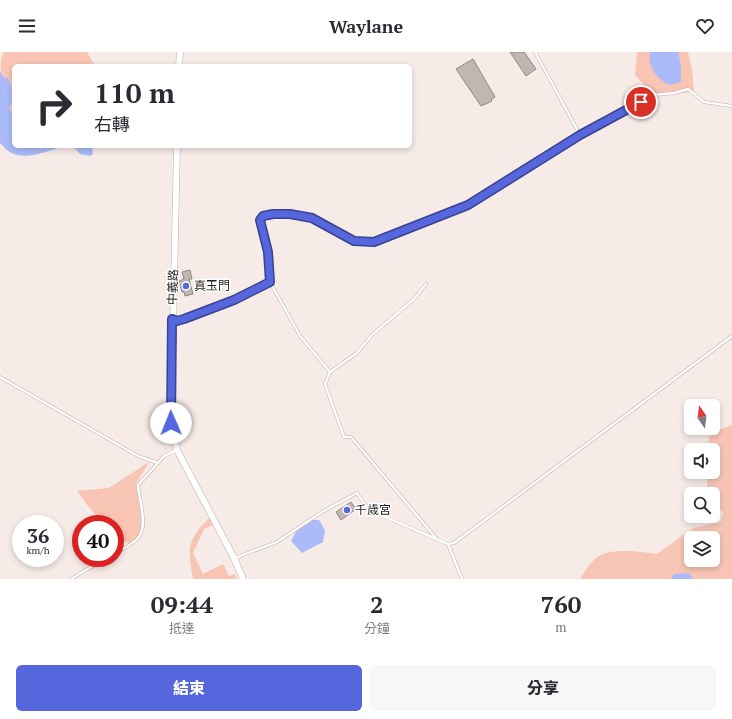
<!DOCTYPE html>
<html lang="zh-TW">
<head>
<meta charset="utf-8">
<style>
  :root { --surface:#fff; --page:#f7f7f7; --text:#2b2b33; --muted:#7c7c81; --accent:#5667dd }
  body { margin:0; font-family:"PT Serif","Noto Sans TC",serif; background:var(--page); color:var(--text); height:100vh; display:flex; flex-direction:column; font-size:15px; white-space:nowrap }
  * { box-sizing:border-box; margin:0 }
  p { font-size:13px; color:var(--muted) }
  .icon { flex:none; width:22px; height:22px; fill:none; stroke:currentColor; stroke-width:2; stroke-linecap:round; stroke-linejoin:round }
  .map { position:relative; height:527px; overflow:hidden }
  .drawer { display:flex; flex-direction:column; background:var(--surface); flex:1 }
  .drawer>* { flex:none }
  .hud { position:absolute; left:12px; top:12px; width:400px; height:84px; border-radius:6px; box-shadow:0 2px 6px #0003; background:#fff; color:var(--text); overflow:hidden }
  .needle { width:26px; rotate:346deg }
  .buttons { position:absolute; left:684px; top:347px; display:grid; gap:8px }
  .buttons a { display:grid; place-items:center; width:36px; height:36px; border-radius:6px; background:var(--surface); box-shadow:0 2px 6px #0003; font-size:20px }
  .speed { position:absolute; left:12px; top:463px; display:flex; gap:8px; font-size:20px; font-weight:700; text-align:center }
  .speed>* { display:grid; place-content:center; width:52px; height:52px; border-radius:50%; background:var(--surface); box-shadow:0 2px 6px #0003; line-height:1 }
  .speed small { font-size:10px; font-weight:400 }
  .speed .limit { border:6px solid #d22; background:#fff; color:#111 }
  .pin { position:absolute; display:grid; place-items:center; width:34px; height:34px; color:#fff; margin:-17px; border:2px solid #fff; border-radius:50%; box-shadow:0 1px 4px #0007 }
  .me { position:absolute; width:44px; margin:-22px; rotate:359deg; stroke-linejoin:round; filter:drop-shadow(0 0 3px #0008) }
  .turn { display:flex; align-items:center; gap:14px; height:84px; padding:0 16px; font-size:18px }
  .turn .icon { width:52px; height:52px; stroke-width:2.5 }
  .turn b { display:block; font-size:28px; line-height:34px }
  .eta { display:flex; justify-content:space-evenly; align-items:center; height:68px; text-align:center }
  .eta b { font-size:24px; font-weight:800; line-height:28px }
  .action { display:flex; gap:8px; margin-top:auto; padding:8px 16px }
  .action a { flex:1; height:46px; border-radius:6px; background:var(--accent); color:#fff; font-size:16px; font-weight:800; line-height:46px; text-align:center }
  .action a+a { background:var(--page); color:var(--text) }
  header { display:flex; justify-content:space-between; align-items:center; height:52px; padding:0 16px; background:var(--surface); font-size:18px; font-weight:800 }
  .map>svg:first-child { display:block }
  .green { fill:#f8c5b5; fill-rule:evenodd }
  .water { fill:#abbbfa }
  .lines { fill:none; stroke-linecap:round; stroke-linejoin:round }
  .river { stroke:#abbbfa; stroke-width:11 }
  .building { fill:#c2b6b2; stroke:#938884 }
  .service-casing { stroke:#bdb1ad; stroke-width:3.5 }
  .tertiary-casing { stroke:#bdb1ad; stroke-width:7 }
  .service { stroke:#fff; stroke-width:2.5 }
  .tertiary { stroke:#fff; stroke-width:6 }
  .route-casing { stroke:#384390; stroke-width:10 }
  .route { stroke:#5667dd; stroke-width:7 }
  .poi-dot { fill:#5667dd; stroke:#fff; stroke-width:1.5 }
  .labels { text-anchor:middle; stroke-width:3; stroke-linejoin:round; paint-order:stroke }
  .poi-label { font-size:12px; fill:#231e1d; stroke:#fff; text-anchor:start }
  .street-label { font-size:12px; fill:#231e1d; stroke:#fff }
</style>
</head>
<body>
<header><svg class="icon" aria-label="menu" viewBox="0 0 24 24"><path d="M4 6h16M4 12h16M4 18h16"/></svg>Waylane<svg class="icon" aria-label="heart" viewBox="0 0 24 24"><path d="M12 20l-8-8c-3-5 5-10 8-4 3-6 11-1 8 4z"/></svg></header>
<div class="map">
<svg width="732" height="527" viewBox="0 0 732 527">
  <rect width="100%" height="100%" fill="#f7ebe7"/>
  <g class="green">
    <path d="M4,0H87L95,14H14V66L9,56C16,46 12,36 8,26L3,25C0,16 0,8 4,0Z"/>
    <polygon points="637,0 688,0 692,18 694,40 653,43 635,23"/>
    <path d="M732,373V527H580C584,521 588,514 593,509C606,494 640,500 657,502L693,476L721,470L723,461L713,448V442H709L707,440V420H713V398H708L709,385L721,377ZM691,486H713V508H691Z"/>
    <polygon points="149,410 136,432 145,476 139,485 131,493 117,484 115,482 115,472 105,472 88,454 77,439 109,436"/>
    <path d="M209,466L213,473L204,477L193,501L203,522L223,512L229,524L235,522L237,527H193C188,497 186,489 209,466Z"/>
  </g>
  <g class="water">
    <path d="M650,0H678L681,14V30L670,33C658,28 647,15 650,0Z"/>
    <path d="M0,18L3,25L8,26C12,36 16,46 9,56L14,66V94H62C48,100 20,110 7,98C4,96 3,93 0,91Z"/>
    <polygon points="73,94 92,94 93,102 90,104 80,102"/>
    <polygon points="310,468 319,468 325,478 323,490 302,501 291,489 297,478"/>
  </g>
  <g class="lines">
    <polyline class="river" points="677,527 687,527"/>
  </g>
  <g class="building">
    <polygon points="510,0 524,0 536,17 526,24"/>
    <polygon points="473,7 495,45 491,48 492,49 481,54 456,17"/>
    <polygon points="190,218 192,227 189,227 193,242 185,244 184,240 182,240 179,229 184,227 182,220"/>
    <polygon points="351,450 356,457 341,468 336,460"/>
  </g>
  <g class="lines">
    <g class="service-casing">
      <g id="service">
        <polyline points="535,0 580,83"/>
        <polyline points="270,230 300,284 330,320"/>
        <polyline points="426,232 415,246 372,283 357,301 330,320 325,332 344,385 351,385 436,486"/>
        <path d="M174,268C185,272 256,237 270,230L268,200L260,168L263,164L273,162H290L312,166L354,189L374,190L468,153L580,83L653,43L674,41L688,37L704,50L732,54"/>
        <polyline points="0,325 138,404 158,411 164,404 177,398"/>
        <polyline points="448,492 462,527"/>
        <path d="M115,501C143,488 146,481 141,452C140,445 138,439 138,433L158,411"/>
        <polyline points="235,506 277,490 322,460 357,441 364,452 376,461 448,492 454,491 732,284"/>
        <polyline points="71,527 106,506"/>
      </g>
    </g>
    <g class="tertiary-casing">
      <g id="tertiary">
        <polyline points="179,14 180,0"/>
        <polyline points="177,94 171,371 177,398 234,506 243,527"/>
      </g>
    </g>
    <use href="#service" class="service"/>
    <use href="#tertiary" class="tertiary"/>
  </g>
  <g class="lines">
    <g class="route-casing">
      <polyline id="route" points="171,371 172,267 177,269 184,267 234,248 270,230 268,200 260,168 263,164 273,162 290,162 312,166 354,189 374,190 468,153 580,83 641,50"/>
    </g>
    <use href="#route" class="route"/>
  </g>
  <g class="poi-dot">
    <circle cx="186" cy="234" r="4"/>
    <circle cx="347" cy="458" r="4"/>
  </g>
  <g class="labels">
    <g class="poi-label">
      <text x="194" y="238">真玉門</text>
      <text x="355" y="462">千歲宮</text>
    </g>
    <g class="street-label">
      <text transform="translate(173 235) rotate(-88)" y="4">中義路</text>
    </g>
  </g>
</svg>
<div class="buttons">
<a><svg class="needle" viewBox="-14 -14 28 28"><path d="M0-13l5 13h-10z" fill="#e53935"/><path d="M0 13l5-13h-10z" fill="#7c7c81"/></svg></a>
<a><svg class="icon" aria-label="sound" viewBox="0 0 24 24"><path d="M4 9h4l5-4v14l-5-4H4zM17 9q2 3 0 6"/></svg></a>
<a><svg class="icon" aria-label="search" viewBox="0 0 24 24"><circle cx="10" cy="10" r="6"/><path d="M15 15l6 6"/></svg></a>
<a><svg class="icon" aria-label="layers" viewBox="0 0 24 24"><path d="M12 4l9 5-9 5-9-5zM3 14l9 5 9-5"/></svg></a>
</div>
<div class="speed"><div>36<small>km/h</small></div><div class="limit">40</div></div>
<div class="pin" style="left:641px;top:50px;background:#d93025"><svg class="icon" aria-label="arrive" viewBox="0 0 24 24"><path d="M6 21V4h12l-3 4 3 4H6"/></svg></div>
<svg class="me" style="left:171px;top:371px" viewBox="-20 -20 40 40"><circle r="19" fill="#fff"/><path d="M0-13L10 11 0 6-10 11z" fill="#5667dd"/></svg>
<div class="hud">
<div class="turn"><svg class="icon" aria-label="right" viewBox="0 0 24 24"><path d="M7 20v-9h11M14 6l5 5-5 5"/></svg><div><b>110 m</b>右轉</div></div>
</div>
</div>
<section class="drawer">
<div class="eta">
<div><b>09:44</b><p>抵達</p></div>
<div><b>2</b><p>分鐘</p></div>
<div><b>760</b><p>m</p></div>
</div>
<div class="action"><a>結束</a><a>分享</a></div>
</section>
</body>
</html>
